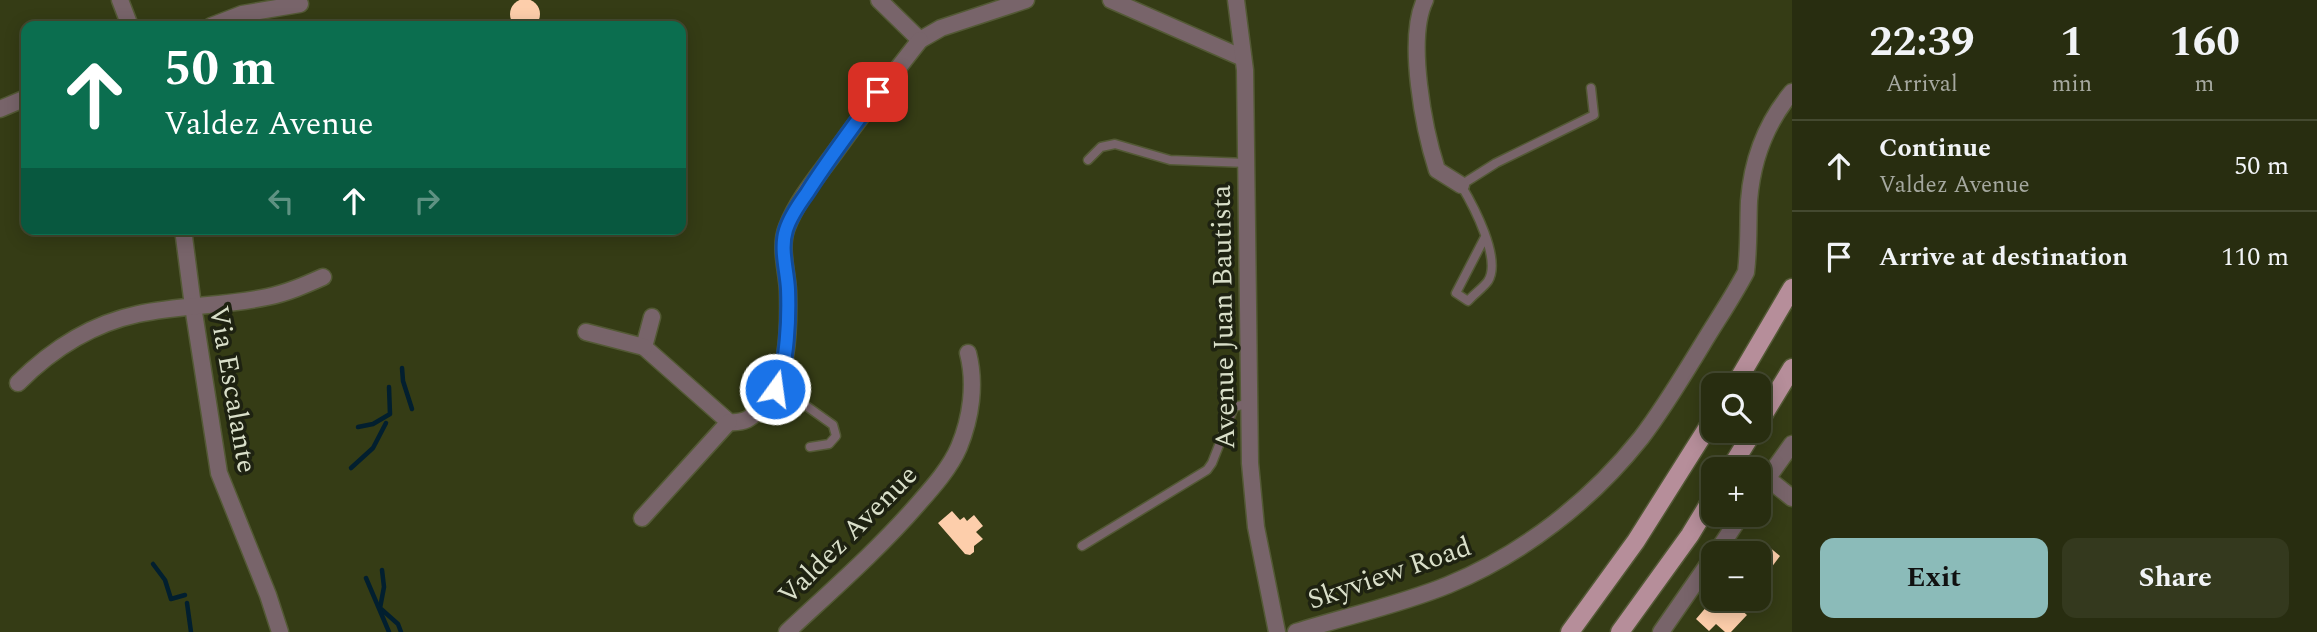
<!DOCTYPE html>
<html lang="en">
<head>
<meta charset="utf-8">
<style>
  :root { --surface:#282d10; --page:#34391e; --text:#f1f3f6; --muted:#a5a89f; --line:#444930; --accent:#8bbbb9 }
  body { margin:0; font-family:Spectral,serif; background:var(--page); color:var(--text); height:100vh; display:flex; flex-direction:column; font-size:26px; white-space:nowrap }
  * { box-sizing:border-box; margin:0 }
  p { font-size:23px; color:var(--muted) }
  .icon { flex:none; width:38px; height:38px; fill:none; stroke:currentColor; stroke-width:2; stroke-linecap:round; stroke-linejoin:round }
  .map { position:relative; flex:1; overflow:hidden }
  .panel { display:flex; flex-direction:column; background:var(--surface); width:525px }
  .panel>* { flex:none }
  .banner { position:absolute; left:21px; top:21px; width:665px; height:214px; border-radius:14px; box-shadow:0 4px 18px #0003,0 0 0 2px var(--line); background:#0b6e4f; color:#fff; overflow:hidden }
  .buttons { position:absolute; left:1701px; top:373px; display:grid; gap:14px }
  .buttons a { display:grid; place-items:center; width:70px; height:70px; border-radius:14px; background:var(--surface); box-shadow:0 4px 18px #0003,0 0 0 2px var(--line); font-size:35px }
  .pin { position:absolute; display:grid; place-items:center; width:60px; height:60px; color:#fff; margin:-30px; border-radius:14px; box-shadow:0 4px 10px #0006 }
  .me { position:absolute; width:77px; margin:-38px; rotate:14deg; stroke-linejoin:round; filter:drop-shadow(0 0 5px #0008) }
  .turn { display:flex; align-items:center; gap:24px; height:147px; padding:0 28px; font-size:32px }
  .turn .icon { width:91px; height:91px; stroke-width:2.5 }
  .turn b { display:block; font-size:49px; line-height:60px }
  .lanes { display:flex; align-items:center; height:66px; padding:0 28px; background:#0003; justify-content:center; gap:35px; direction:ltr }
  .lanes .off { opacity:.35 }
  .eta { display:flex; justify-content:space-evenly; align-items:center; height:119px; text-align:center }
  .eta b { font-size:42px; font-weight:700; line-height:49px }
  .cta { display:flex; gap:14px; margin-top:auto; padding:14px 28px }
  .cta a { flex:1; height:80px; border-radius:14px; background:var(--accent); color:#111; font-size:28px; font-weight:700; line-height:80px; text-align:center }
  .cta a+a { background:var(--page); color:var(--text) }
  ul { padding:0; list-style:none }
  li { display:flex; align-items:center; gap:21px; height:91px; padding:0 28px; border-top:2px solid var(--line) }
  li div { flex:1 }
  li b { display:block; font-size:26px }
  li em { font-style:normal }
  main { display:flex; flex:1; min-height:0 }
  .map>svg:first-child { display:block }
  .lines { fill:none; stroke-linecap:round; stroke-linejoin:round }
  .stream { stroke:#021f2f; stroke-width:4.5 }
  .building { fill:#fdceab }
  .service-casing { stroke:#535935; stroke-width:11 }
  .minor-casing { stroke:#535935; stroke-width:19 }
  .primary-casing { stroke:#535935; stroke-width:21 }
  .service { stroke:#78646a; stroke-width:8 }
  .minor { stroke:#78646a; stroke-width:16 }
  .primary { stroke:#b68e9a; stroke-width:18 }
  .route-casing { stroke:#114b97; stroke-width:18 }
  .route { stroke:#1a73e8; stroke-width:12 }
  .labels { text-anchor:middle; stroke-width:7; stroke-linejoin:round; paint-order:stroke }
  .street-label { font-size:28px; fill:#d9dfc9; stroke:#1e2211 }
</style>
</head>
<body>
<main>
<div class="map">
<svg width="1792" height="632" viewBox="0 0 1792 632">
  <rect width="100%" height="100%" fill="#353c15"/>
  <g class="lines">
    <g class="stream">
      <polyline points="402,368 403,381 412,409"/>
      <polyline points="358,427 373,424 390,414 389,387"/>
      <polyline points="351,468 373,448 386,423"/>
      <polyline points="153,564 165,580 171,599 185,595"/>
      <polyline points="382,570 384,587 380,608 398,624 401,632"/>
      <polyline points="366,578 389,632"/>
      <polyline points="187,603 191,632"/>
    </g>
  </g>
  <g class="building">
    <circle cx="525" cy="14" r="15"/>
    <polygon points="952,511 960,520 964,517 967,521 974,515 983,526 976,532 983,539 974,546 974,552 970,555 965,554 938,523"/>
    <polygon points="1768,546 1780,556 1759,584 1759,557"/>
    <polygon points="1714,598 1738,598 1744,604 1740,609 1747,615 1731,632 1725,632 1716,624 1709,631 1696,619"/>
  </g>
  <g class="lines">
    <g class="service-casing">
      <g id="service">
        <polyline points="1088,160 1101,147 1115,144 1170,160 1247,163"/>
        <path d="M1485,237L1456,293L1468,301C1474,294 1483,288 1488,281C1502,259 1473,205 1461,185L1496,163L1594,115L1591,88"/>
        <polyline points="775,389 798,400 833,425 836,436 829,444 810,447"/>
        <polyline points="1082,546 1207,470 1212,463 1234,407 1250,403"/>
      </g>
    </g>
    <g class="minor-casing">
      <g id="minor">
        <polyline points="120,0 130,26"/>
        <polyline points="879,0 920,40 941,28 1026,0"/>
        <polyline points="1111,0 1243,58"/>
        <polyline points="1236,0 1245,70 1250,463 1256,527 1277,632"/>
        <path d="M1425,0C1406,39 1424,130 1437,170L1461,185"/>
        <polyline points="211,26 242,14 300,4"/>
        <polyline points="0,109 26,98"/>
        <polyline points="183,229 193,306 219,473 268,595 280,632"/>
        <path d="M652,317L644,347L729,422C745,423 750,419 761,408C789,381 789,328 788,291C787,270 779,247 787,227C797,201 816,178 833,155C861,116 890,78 920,40"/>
        <polyline points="586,332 644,347"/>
        <path d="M18,383C51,350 91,324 138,314C181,305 225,306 267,297C287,293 305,285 323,277"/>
        <polyline points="1767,478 1792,498"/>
        <polyline points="1759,490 1792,444"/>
        <polyline points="642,518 729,422"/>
        <polyline points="1716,553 1742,514"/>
        <path d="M787,632C832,590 878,550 918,504C933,487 950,468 959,447C971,418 976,384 968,353"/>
        <path d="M1296,632C1347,616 1399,605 1448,585C1523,554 1591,501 1641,438C1664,408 1683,376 1702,345C1717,320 1733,297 1746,272C1749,248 1748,225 1749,201C1752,161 1766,123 1792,92"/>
        <polyline points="1661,632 1713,557"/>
      </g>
    </g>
    <g class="primary-casing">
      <g id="primary">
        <polyline points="1735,385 1792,288"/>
        <polyline points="1759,422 1792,368"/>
        <polyline points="1730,469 1754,430"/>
        <polyline points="1570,632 1636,541 1713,419"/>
        <polyline points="1620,632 1690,535 1713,497"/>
      </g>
    </g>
    <use href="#service" class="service"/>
    <use href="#minor" class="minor"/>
    <use href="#primary" class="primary"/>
  </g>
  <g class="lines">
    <g class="route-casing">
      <path id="route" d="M775,389C788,366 789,315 788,289C787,270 780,249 786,230C790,217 799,204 807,193C829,158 854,126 878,92"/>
    </g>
    <use href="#route" class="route"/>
  </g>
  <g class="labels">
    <g class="street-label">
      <text transform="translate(1222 317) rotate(-91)" y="10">Avenue Juan Bautista</text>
      <text transform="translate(234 389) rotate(80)" y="10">Via Escalante</text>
      <text transform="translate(847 534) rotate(-45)" y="10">Valdez Avenue</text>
      <text transform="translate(1389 572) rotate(-19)" y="10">Skyview Road</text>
    </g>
  </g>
</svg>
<div class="buttons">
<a><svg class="icon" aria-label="search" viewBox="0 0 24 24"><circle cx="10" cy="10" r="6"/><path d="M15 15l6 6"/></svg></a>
<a>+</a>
<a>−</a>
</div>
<div class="pin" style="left:878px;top:92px;background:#d93025"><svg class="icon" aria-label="arrive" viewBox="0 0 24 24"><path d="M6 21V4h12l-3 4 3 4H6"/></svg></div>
<svg class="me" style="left:775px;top:389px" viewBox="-20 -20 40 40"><circle r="17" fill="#1a73e8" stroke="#fff" stroke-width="3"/><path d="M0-11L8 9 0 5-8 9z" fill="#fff"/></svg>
<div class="banner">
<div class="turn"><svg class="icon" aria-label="ahead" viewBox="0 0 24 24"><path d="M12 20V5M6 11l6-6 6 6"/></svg><div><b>50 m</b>Valdez Avenue</div></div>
<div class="lanes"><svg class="icon off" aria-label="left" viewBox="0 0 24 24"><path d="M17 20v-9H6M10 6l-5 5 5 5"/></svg><svg class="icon" aria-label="ahead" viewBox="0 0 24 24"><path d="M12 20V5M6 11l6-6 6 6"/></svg><svg class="icon off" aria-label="right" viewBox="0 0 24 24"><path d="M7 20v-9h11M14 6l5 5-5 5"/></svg></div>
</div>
</div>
<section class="panel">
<div class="eta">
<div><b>22:39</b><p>Arrival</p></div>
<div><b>1</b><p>min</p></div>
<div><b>160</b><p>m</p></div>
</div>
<ul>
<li><svg class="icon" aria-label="ahead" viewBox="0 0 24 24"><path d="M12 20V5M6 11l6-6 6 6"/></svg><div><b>Continue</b><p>Valdez Avenue</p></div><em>50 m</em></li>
<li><svg class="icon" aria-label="arrive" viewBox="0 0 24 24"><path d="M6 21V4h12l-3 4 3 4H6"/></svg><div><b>Arrive at destination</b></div><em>110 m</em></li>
</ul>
<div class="cta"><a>Exit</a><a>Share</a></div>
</section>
</main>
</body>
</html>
